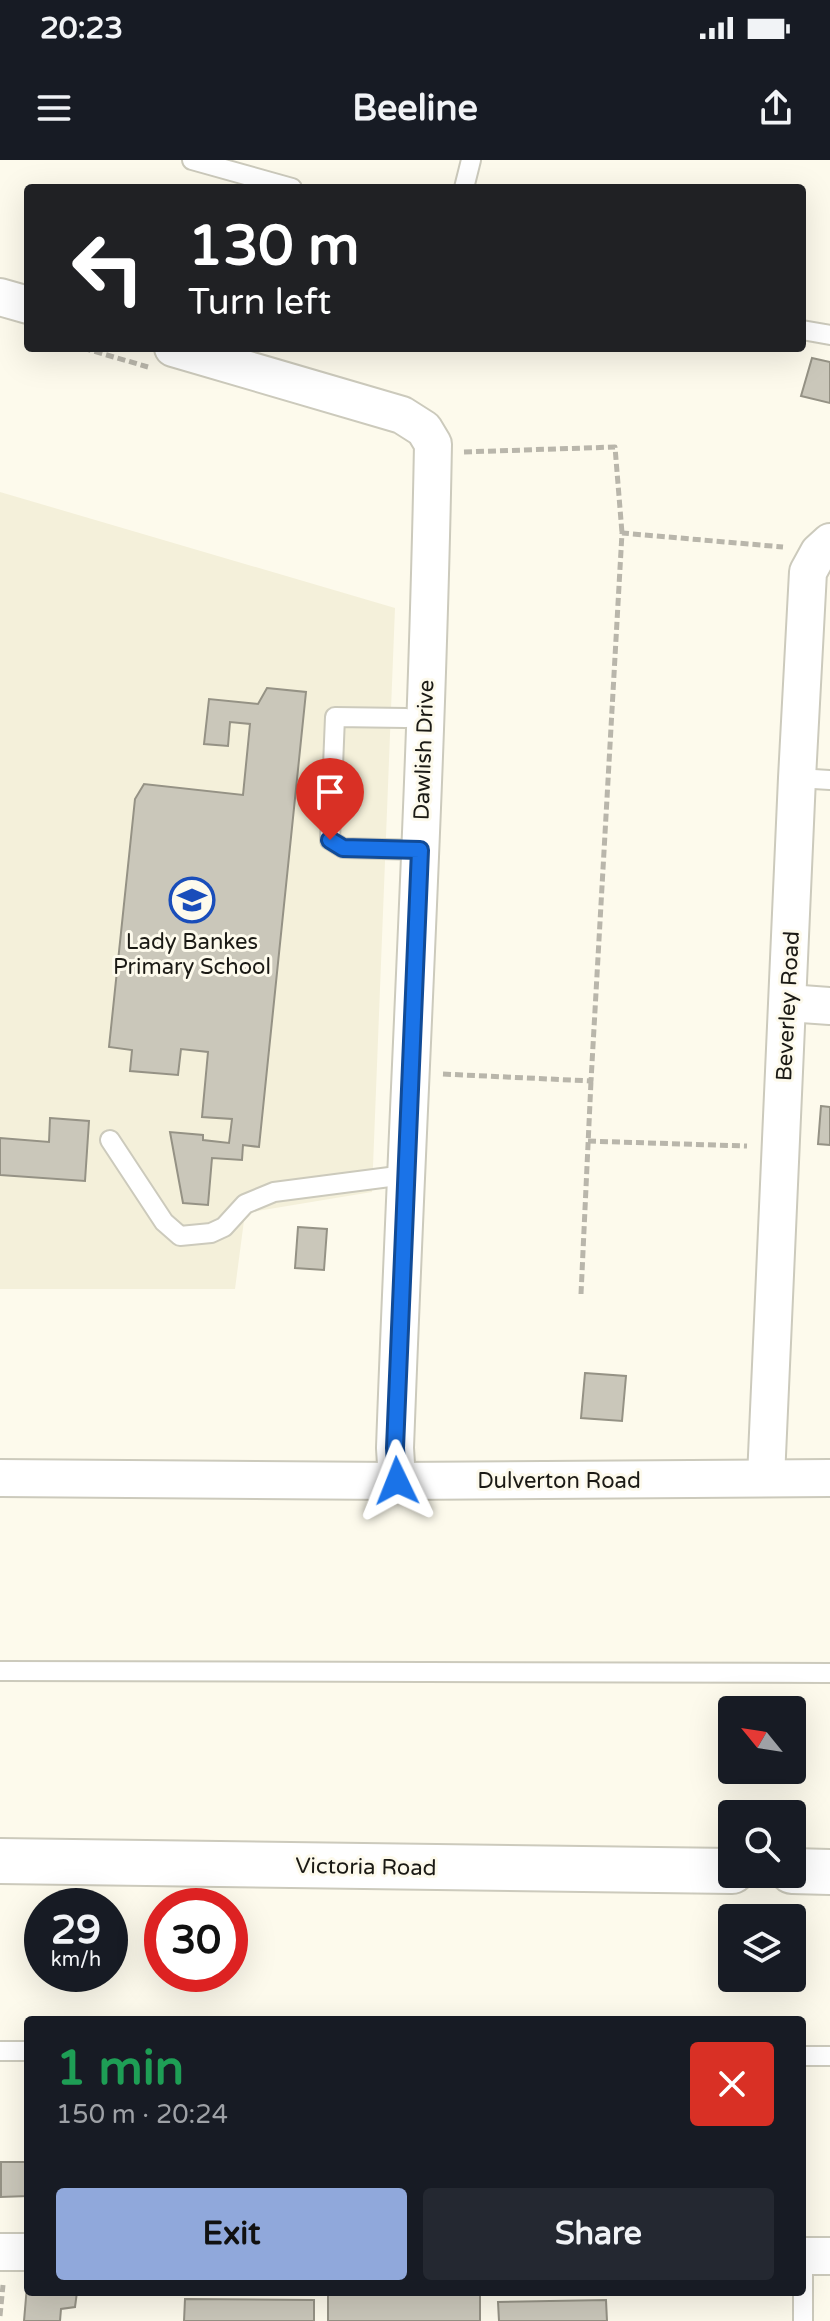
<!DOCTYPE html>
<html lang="en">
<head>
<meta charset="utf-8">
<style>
  :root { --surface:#171b24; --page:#242831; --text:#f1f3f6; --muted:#9ea1a6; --accent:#90a8db }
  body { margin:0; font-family:"Varela Round",sans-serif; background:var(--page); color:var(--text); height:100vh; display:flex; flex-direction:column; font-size:30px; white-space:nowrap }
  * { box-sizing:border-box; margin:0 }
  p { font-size:26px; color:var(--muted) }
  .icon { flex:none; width:44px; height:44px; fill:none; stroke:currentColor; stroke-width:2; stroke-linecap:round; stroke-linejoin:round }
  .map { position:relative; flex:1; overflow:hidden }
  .panel { position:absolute; left:24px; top:1856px; width:782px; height:280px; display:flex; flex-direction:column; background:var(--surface); border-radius:8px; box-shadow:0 8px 32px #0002 }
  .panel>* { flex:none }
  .top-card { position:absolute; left:24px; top:24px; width:782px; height:168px; border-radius:8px; box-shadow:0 8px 32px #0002; background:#202124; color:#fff; overflow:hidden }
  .needle { width:52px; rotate:300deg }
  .tools { position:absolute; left:718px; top:1536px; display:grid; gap:16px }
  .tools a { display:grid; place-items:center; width:88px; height:88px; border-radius:8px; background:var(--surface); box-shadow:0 8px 32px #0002; font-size:40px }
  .speed { position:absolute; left:24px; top:1728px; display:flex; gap:16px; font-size:40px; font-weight:700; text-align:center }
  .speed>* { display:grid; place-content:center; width:104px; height:104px; border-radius:50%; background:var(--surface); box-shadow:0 8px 32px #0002; line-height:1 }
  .speed small { font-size:20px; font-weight:400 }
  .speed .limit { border:12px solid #d22; background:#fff; color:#111 }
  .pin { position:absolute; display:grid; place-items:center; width:68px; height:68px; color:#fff; margin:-82px -34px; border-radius:50% 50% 50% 0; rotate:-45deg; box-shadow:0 0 8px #0007 }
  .pin .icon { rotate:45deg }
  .me { position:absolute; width:88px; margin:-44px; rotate:358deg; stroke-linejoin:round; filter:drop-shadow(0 0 6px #0008) }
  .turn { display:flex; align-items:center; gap:28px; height:168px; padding:0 32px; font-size:36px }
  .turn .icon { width:104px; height:104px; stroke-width:2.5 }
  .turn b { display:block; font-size:56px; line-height:68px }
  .round { display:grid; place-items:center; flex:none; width:84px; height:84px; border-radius:8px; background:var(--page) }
  .summary { display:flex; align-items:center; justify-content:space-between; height:136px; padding:0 32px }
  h1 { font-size:48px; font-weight:800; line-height:60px; color:#1e9e55 }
  .primary-button { display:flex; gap:16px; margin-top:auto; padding:16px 32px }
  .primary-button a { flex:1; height:92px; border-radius:8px; background:var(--accent); color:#111; font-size:32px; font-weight:800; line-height:92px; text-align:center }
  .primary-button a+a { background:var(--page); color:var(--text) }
  .status { display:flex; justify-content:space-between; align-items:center; height:56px; padding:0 40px; background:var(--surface); direction:ltr }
  .status svg { height:22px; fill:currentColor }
  header { display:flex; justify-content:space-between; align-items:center; height:104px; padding:0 32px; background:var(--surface); font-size:36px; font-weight:800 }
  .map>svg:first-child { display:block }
  .built { fill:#f4f0da }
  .building { fill:#cac7ba; stroke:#959285; stroke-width:2 }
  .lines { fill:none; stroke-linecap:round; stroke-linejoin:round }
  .service-casing { stroke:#cccabc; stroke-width:22 }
  .minor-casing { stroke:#cccabc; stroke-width:40 }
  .tertiary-casing { stroke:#cccabc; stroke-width:48 }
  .path { stroke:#b9b6ab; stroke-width:5; stroke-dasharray:8 4; stroke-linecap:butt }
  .service { stroke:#fff; stroke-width:18 }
  .minor { stroke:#fff; stroke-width:36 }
  .tertiary { stroke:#fff; stroke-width:44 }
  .route-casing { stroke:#114b97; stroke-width:20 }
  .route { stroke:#1a73e8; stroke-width:14 }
  .labels { text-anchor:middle; stroke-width:6; stroke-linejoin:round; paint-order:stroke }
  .street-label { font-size:22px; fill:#1b1a15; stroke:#fdfaec }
  .poi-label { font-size:22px; fill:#1b1a15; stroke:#fdfaec }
</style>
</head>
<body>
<div class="status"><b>20:23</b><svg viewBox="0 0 49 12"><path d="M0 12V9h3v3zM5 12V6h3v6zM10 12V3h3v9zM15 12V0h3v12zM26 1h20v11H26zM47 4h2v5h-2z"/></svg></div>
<header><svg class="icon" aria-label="menu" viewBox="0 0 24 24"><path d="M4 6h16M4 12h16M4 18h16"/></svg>Beeline<svg class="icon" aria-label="share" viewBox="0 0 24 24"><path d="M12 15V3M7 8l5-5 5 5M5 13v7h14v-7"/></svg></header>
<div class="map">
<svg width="830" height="2161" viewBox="0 0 830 2161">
  <rect width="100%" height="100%" fill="#fdfaec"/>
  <polygon class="built" points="0,332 395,448 372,1032 245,1053 235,1129 0,1129"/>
  <g class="building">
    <polygon points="812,198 830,202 830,243 801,236"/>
    <polygon points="267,528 306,532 259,987 243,985 242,1000 212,998 208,1045 183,1043 170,972 203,975 203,980 229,983 232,959 202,957 208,892 181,889 178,915 130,911 132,890 109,887 135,639 144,624 243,635 250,564 230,562 228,586 204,584 209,539 258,544"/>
    <polygon points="821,946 830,947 830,985 818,984"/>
    <polygon points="50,958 89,961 85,1021 0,1015 0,978 49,982"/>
    <polygon points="298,1067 327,1069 324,1110 295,1108"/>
    <polygon points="585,1213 626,1216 622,1261 581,1258"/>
    <polygon points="1,2002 28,2002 28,2036 1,2037"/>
    <polygon points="28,2114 28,2132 77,2132 75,2147 61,2149 60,2161 24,2161"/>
    <polygon points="480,2133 480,2161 328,2161 328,2134"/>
    <polygon points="185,2139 314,2140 314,2161 184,2161"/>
    <polygon points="606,2140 607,2161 499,2161 498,2142"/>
  </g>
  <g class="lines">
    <g class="service-casing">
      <g id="service">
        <polyline points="192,0 292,28"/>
        <polyline points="464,28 471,0"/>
        <polyline points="802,170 830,175"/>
        <polyline points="406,558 335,557 330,680 343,688 420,690"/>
        <polyline points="797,618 830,620"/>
        <polyline points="110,980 164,1062 180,1076 211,1073 224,1067 245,1044 274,1032 405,1015"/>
        <polyline points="0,1511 830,1513"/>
        <polyline points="0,1891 28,1891"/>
        <polyline points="802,1896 830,1896"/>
        <polyline points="803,2161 803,2096"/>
      </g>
    </g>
    <g class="minor-casing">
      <g id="minor">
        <polyline points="0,137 28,145"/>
        <path d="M173,188L402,255L424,269L433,284C427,619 407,953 395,1288L397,1321"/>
        <polyline points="788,843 830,846"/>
        <polyline points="0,1318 397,1321 830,1318"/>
        <polyline points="766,1318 797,618 808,412 819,392 830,382"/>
        <polyline points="0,2092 28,2092"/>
        <polyline points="802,2096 830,2096"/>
      </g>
    </g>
    <g class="tertiary-casing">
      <g id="tertiary">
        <polyline points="0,1701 732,1711"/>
        <polyline points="792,1711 830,1712"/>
      </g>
    </g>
    <g class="path">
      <polyline points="83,188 148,207"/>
      <polyline points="464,292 615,287 622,373"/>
      <polyline points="443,914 591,921 622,373 783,387"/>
      <polyline points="588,981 747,986"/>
      <polyline points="581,1134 591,921"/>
      <polyline points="0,2156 3,2125"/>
    </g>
    <use href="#service" class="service"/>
    <use href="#minor" class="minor"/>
    <use href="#tertiary" class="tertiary"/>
  </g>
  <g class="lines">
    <g class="route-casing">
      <polyline id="route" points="330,680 343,688 420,690 395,1288 397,1321"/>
    </g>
    <use href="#route" class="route"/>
  </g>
  <defs>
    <g id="school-ring" transform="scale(2.3)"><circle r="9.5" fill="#fdfaec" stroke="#194dba" stroke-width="1.5"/><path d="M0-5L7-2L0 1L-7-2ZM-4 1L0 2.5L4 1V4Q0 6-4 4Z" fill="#194dba"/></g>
  </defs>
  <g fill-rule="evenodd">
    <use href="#school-ring" x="192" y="740"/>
  </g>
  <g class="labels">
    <g class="street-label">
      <text transform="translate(423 590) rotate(-88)" y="8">Dawlish Drive</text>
      <text transform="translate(787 846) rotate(-87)" y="8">Beverley Road</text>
      <text x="559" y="1328">Dulverton Road</text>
      <text transform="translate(366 1706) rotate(1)" y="8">Victoria Road</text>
    </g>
    <g class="poi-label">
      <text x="192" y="789">Lady Bankes<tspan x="192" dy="25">Primary School</tspan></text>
    </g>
  </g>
</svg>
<div class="tools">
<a><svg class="needle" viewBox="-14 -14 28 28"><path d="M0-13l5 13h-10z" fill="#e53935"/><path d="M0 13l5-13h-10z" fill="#9ea1a6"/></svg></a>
<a><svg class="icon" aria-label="search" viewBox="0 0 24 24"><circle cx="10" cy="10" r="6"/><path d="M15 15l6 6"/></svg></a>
<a><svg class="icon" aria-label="layers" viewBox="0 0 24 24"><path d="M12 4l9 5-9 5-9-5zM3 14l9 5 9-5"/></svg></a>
</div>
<div class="speed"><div>29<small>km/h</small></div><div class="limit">30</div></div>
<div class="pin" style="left:330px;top:680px;background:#d93025"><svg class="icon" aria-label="arrive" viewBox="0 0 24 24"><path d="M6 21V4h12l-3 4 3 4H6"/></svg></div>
<svg class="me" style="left:397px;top:1321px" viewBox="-20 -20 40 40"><path d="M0-17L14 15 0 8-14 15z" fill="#1a73e8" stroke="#fff" stroke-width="4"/></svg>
<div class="top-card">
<div class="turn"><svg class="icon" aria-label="left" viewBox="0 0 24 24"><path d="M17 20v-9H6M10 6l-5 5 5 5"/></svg><div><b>130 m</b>Turn left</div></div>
</div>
<section class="panel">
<div class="summary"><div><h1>1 min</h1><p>150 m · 20:24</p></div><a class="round" style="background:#d93025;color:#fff"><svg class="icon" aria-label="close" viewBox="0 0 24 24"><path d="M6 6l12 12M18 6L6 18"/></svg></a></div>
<div class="primary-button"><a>Exit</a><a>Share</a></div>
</section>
</div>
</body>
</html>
